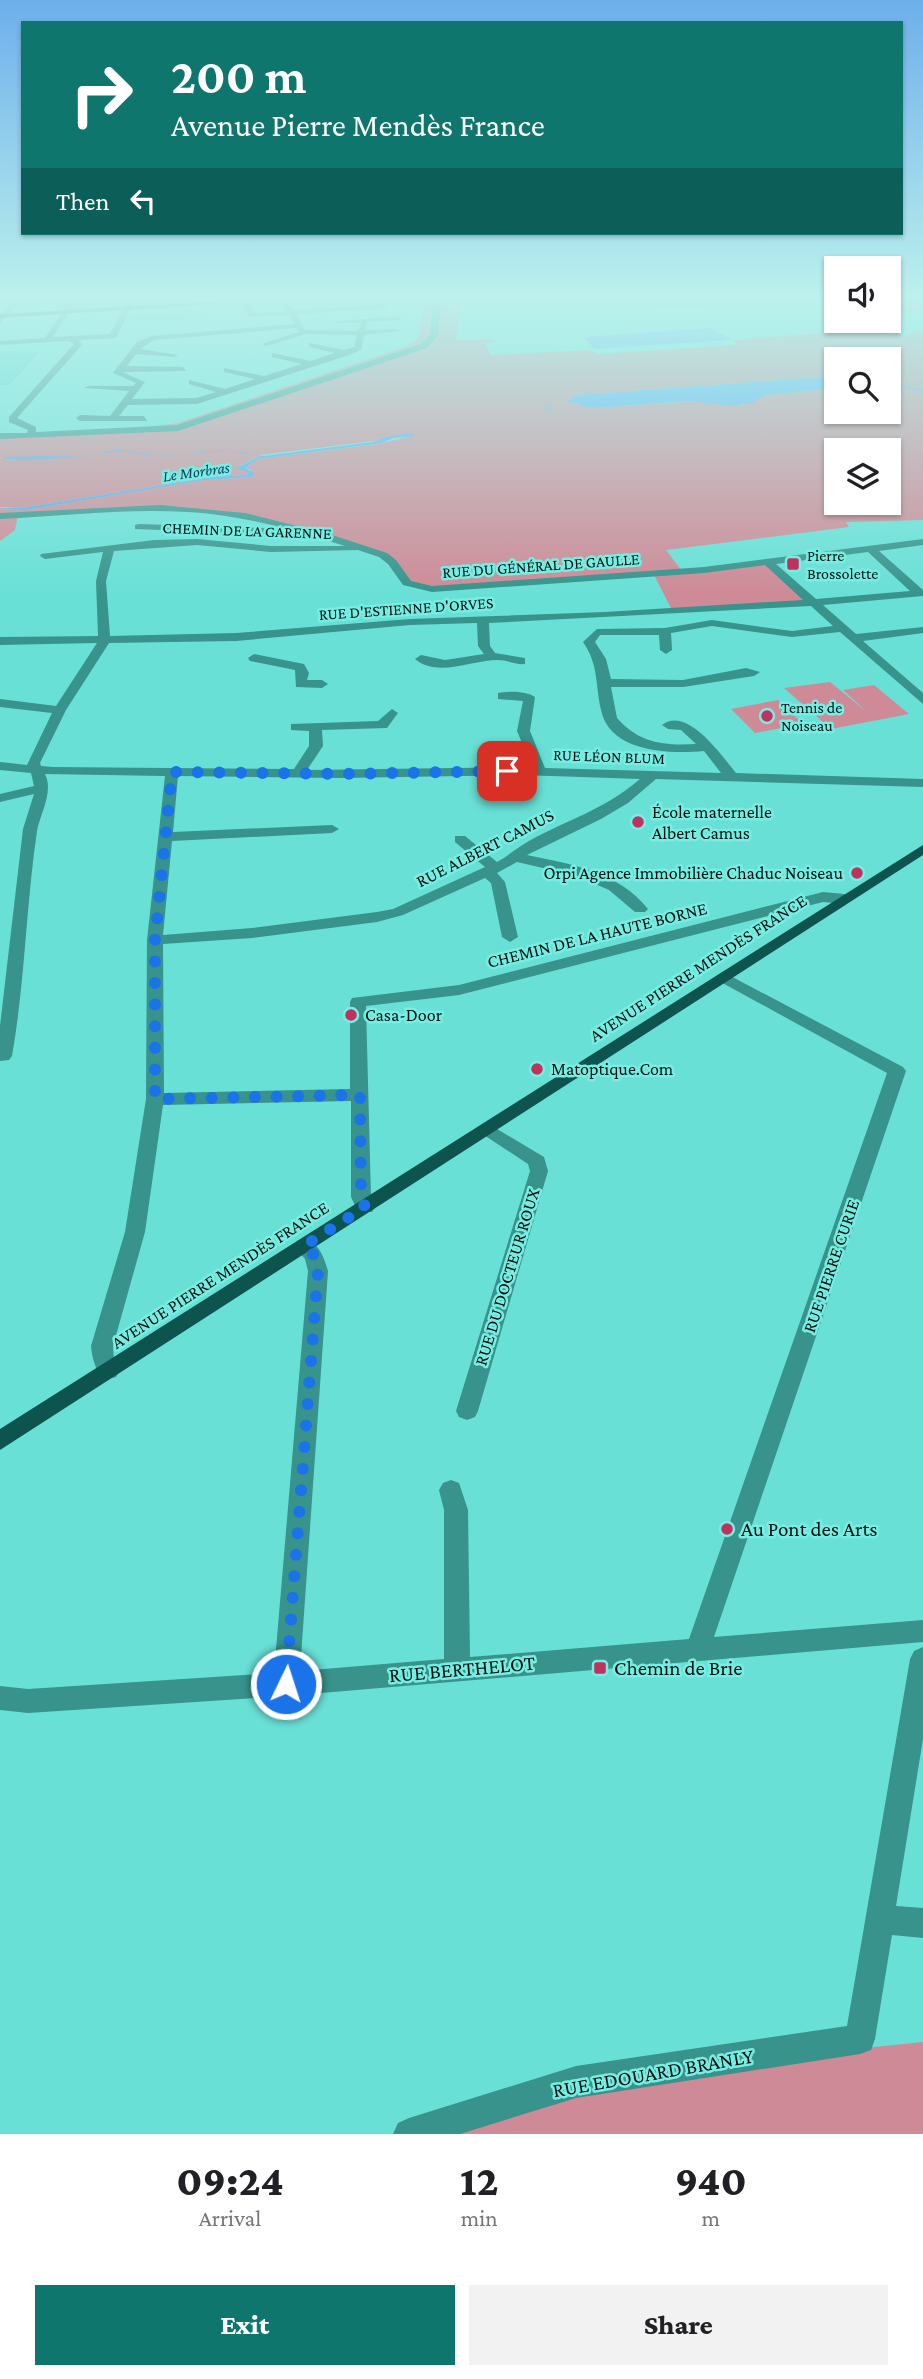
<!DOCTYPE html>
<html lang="en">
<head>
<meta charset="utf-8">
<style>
  :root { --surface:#fff; --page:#f2f2f2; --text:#202124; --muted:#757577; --accent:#0f766e }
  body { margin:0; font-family:"Crimson Pro",serif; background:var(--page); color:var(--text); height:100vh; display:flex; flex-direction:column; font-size:26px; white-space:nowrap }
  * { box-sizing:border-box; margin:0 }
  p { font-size:23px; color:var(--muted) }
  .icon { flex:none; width:38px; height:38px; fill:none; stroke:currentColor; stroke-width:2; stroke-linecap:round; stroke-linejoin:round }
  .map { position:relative; height:2134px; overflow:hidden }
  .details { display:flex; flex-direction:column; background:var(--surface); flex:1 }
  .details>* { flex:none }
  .top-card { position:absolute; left:21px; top:21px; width:882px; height:214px; border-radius:0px; box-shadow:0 2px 5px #0004; background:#0f766e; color:#fff; overflow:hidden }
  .tools { position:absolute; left:824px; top:256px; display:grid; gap:14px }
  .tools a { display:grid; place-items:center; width:77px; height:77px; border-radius:0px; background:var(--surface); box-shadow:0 2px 5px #0004; font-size:35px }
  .pin { position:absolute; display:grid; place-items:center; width:60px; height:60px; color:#fff; margin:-30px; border-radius:14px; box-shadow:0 4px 10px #0006 }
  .me { position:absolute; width:77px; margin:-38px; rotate:4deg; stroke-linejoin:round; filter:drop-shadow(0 0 5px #0008) }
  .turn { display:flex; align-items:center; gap:24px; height:147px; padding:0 35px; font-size:32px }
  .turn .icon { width:91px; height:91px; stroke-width:2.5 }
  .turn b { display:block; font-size:49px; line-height:60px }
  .then { display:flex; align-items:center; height:66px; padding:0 35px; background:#0003; gap:14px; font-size:26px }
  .eta { display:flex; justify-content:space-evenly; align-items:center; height:119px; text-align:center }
  .eta b { font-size:42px; font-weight:800; line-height:49px }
  .action { display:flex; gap:14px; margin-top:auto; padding:14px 35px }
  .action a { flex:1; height:80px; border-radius:0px; background:var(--accent); color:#fff; font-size:28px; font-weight:800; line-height:80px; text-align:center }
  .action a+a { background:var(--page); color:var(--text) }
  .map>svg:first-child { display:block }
  .built { fill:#4cd4c9 }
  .green { fill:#ce8a96; fill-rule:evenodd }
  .water { fill:#54a7ef }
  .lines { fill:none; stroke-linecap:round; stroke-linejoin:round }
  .stream { stroke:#54a7ef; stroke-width:2 }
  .minor { fill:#37938c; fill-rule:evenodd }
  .major { fill:#0d544f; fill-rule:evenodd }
  .route { stroke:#1a73e8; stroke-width:12; stroke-dasharray:0 21.6 }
  .poi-dot { fill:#c0315d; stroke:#77eee3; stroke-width:2.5 }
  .labels { text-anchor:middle; stroke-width:5; stroke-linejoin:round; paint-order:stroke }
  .far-water-label { font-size:16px; font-style:italic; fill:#163855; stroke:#77eee3 }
  .far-street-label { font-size:16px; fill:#00110f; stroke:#77eee3 }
  .far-poi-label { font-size:16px; fill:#00110f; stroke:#77eee3; text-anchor:start }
  .poi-label { font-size:18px; fill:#00110f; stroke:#77eee3; text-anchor:start }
  .street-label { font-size:18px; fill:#00110f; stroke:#77eee3 }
  .near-poi-label { font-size:21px; fill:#00110f; stroke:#77eee3; text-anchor:start }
  .near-street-label { font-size:21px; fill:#00110f; stroke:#77eee3 }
</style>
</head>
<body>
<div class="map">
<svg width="923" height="2134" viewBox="0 0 923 2134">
  <rect width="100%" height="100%" fill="#69e0d6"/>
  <g class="built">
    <polygon points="196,306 201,318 125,324 134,310"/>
    <polygon points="0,351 40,352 9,385 0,385"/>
  </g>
  <g class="green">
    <path d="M420,297H462L456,340L495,339V342L485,343L491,355L591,350L597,354L738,345L732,340L852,331L905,335L923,330V520L846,522L849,527L666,550L682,571L769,563L814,601L672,610L653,573L454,588L415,586L383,555L311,530L274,521L171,508L18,515L15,530L0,541V508L25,510L203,480L251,477V470L245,468L257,459L377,444L413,436L260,455L238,467L249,473L247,475L214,477L23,508L0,507V458H28L0,457V436L130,430L178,423L408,346L419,337L423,307ZM836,359H889V411H836V388L766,395L743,405L733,406L696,401L591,408L567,401L578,395L836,376ZM836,450H889V502H836Z"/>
    <polygon points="889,297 923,297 923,311 889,313"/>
    <polygon points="830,682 867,712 843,690 874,685 909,714 831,729 784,688"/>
    <polygon points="778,700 803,724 755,733 731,709"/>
    <polygon points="923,2042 923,2134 404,2134 574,2078"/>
  </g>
  <g class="water">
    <polygon points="711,328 731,340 594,349 584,337"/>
    <polygon points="836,376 836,388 766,395 751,403 733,406 691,401 591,408 567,401 578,395"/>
    <path d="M413,433L414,436L393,438L382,443L257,459L245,468L254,473L251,477L203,480L25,510L0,508H23L214,477L247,475L249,473L237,468L259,456C227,444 184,456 150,455C138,455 125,450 112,452C87,455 21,465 0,457L84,456L117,450L155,455L229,451L264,456L373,442L390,436Z"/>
  </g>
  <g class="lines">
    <g class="stream">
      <polyline points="889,383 923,391"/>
      <polyline points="547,409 552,408"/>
    </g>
    <g class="minor">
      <polygon points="15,297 22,297 0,324 0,317"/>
      <polygon points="72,297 79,297 53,337 110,334 130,297 137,297 116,338 79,340 82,345 17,418 36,427 36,432 177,425 421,344 430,335 433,297 441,297 438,335 427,348 178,431 0,439 0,433 27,433 28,430 9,422 9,417 74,344 69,341 0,345 0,341 45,338"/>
      <path d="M278,297H284L293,310L376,305L380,304L378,299H384L387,307L376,309L296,314L305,330L358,331L361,323L331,322L398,316L401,320L367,322L366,330L396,329L400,331L364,335L361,350L349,355L197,404L128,405L119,416H144L147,421H80L76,418L80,415L110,416L129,391L84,388L88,386H133L136,383L113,373L137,342L152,336L294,324L289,315L249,317L240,301L247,299L254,313L286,311ZM297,328L299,332L262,344L266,346L306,334L357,335L354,347L344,350L309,343V347L335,353L310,361L272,353V357L302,364L264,376L224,368V372L255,379L225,389L189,380V384L216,392L196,398L132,399L145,382L122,372L186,371L183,367L127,366L136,354L174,357L178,355L140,349L154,340Z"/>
      <polygon points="640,297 648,297 657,303 749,305 655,307"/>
      <path d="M160,505L245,513L332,535L387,553L396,560L411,581L432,586L704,567L923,539V545L879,551L923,590V596L823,605L856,634L923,627V633L863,641L923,693V704L840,632L792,637L712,626L671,633L672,650L666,654L660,650L659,635H600L595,642L606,659L611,679L683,680L746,668L760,672L754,676L683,687H611L617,718C639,743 664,746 696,744L681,730L668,729L662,725C687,705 722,756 736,773L923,779V787L656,779L628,803L601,819L527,855C571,864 619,872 648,909L645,912H635L609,890L577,876L517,862L497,873L505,882L518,937L510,942L502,937L491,883L485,878L403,915L377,922L252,938L163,944L164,1093L350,1089V1002L352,998L459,985L823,892L844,894L852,899L844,904L823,902L459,995L366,1006L371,1197L375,1207L372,1212H358L351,1197V1101L163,1105L145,1232L113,1346L114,1360L119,1371L116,1377L108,1379L100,1377C95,1366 92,1358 91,1346L125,1232L146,1099L147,940L165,776L45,774C54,792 40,814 37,831C26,906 25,982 12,1056L9,1060L0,1061V1026L23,829L34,794L0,802V794L34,786L31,773L0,770V762L27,765L52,713L0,707V699L56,706L97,643L0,645V637L98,636L96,581L103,552L45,559L40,556L41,554L154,540L197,539L271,546H345C294,530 242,515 188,512C125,508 62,516 0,519V513ZM197,545L271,552L358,550L379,557L388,564L403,585L432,592L704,573L765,565L803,600L605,612L410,619L236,633L110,636L106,581L114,551ZM868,552L910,591L816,599L776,564ZM811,606L833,626L792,631L712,620L665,628L597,629L583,642C599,665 595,684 601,710C610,753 670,754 704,751L721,773L545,768L530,731L535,697C527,691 508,691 498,693V699L523,701L517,731L532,767L307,770L323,746L322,730L387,728L398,713L392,709L378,721L291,724V730L309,731V746L294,769L53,767L41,766L40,763L66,710L109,643L236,641L410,625L477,623L478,646L484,654L445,660L421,655L415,659C438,678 471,660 498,660C507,660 516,665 525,664V658L495,653L490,646L489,623ZM521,775L640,779C602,811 571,818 529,841C518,847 508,856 497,862L465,836H455V842L485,867L393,909L377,912L252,928L163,935L172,841L332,833L339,829L332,825L173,832L178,776L340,778Z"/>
      <polygon points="139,524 265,528 270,531 265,534 135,529 135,525"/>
      <polygon points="254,654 304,664 309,673 307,680 322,680 328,684 322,688 296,687 295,670 250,661 248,658"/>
      <path d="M723,972L903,1067L906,1071L714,1637L923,1620V1642L286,1696L28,1713L0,1710V1686L28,1689L274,1673L308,1271L305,1259L294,1246L297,1241C316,1235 324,1256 328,1271L300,1671L444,1659V1510L439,1490L443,1483L451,1480L459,1483L468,1510L470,1657L689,1639L887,1073L717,980L715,977Z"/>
      <polygon points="487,1123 544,1157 548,1171 478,1411 475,1417 467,1420 459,1417 456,1411 530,1171 528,1164 481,1133 478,1129"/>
      <polygon points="923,1647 923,1739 896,1906 923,1908 923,1938 892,1935 875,2039 871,2050 860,2054 576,2098 460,2134 393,2134 398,2123 409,2118 576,2066 847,2026 910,1659 914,1651"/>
    </g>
    <g class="major">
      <polygon points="289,297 322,297 0,318 0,314"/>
      <polygon points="923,845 923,855 0,1450 0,1429"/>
    </g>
  </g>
  <linearGradient id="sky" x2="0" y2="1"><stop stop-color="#6dafeb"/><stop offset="0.5" stop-color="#bcf1ed"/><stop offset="1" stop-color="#bcf1ed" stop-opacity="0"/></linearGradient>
  <rect width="923" height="595" fill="url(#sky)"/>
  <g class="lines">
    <polyline class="route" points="286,1684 318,1271 314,1255 304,1246 365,1207 361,1197 360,1095 155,1099 155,940 172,772 340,774 507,771"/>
  </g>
  <g class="poi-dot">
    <rect x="786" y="557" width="14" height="14" rx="3.5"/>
    <circle cx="767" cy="716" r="7"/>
    <circle cx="638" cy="822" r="7"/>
    <circle cx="857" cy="873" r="7"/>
    <circle cx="351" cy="1015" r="7"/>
    <circle cx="537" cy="1069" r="7"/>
    <circle cx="727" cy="1529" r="7"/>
    <rect x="593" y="1661" width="14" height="14" rx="3.5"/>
  </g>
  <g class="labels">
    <g class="far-water-label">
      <text transform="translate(196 471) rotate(-8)" y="6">Le Morbras</text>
    </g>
    <g class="far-street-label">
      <text transform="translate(247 530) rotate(2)" y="6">CHEMIN DE LA GARENNE</text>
      <text transform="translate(541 565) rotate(-4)" y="6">RUE DU GÉNÉRAL DE GAULLE</text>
      <text transform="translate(406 608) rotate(-4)" y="6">RUE D'ESTIENNE D'ORVES</text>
      <text transform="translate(609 756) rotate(2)" y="6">RUE LÉON BLUM</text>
    </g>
    <g class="far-poi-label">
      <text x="807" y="561">Pierre<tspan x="807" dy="18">Brossolette</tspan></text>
      <text x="781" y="713">Tennis de<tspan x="781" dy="18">Noiseau</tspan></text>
    </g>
    <g class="poi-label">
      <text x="652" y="818">École maternelle<tspan x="652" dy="21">Albert Camus</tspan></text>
      <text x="843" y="879" text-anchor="end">Orpi Agence Immobilière Chaduc Noiseau</text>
      <text x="365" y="1021">Casa-Door</text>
      <text x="551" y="1075">Matoptique.Com</text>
    </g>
    <g class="street-label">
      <text transform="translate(485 848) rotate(-27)" y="6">RUE ALBERT CAMUS</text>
      <text transform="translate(597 935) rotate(-14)" y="6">CHEMIN DE LA HAUTE BORNE</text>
      <text transform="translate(698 968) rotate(-33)" y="6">AVENUE PIERRE MENDÈS FRANCE</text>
      <text transform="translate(831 1266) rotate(-71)" y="6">RUE PIERRE CURIE</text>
      <text transform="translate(220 1275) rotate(-33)" y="6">AVENUE PIERRE MENDÈS FRANCE</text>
      <text transform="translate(507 1277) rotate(-73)" y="6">RUE DU DOCTEUR ROUX</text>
    </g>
    <g class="near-poi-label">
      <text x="741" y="1536">Au Pont des Arts</text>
      <text x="614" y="1675">Chemin de Brie</text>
    </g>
    <g class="near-street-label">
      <text transform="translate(462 1669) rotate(-5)" y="7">RUE BERTHELOT</text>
      <text transform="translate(653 2073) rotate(-10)" y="7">RUE EDOUARD BRANLY</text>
    </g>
  </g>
</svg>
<div class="tools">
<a><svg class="icon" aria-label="sound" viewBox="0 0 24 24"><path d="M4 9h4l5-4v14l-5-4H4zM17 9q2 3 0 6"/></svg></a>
<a><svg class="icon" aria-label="search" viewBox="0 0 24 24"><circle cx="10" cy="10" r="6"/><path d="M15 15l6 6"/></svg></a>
<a><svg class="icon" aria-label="layers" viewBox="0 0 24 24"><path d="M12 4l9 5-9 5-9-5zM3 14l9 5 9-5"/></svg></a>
</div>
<div class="pin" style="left:507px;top:771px;background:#d93025"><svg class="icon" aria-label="arrive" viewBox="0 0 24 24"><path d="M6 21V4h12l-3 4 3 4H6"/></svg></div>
<svg class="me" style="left:286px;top:1684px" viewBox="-20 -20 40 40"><circle r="17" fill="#1a73e8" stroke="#fff" stroke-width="3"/><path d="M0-11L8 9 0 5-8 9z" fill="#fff"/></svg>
<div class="top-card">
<div class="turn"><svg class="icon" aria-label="right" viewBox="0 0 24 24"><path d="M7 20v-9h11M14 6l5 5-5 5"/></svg><div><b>200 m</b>Avenue Pierre Mendès France</div></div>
<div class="then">Then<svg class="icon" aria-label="left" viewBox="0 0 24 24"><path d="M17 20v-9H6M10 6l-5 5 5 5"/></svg></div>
</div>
</div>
<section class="details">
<div class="eta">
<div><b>09:24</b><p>Arrival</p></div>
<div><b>12</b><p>min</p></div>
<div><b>940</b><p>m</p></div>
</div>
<div class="action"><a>Exit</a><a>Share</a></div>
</section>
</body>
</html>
